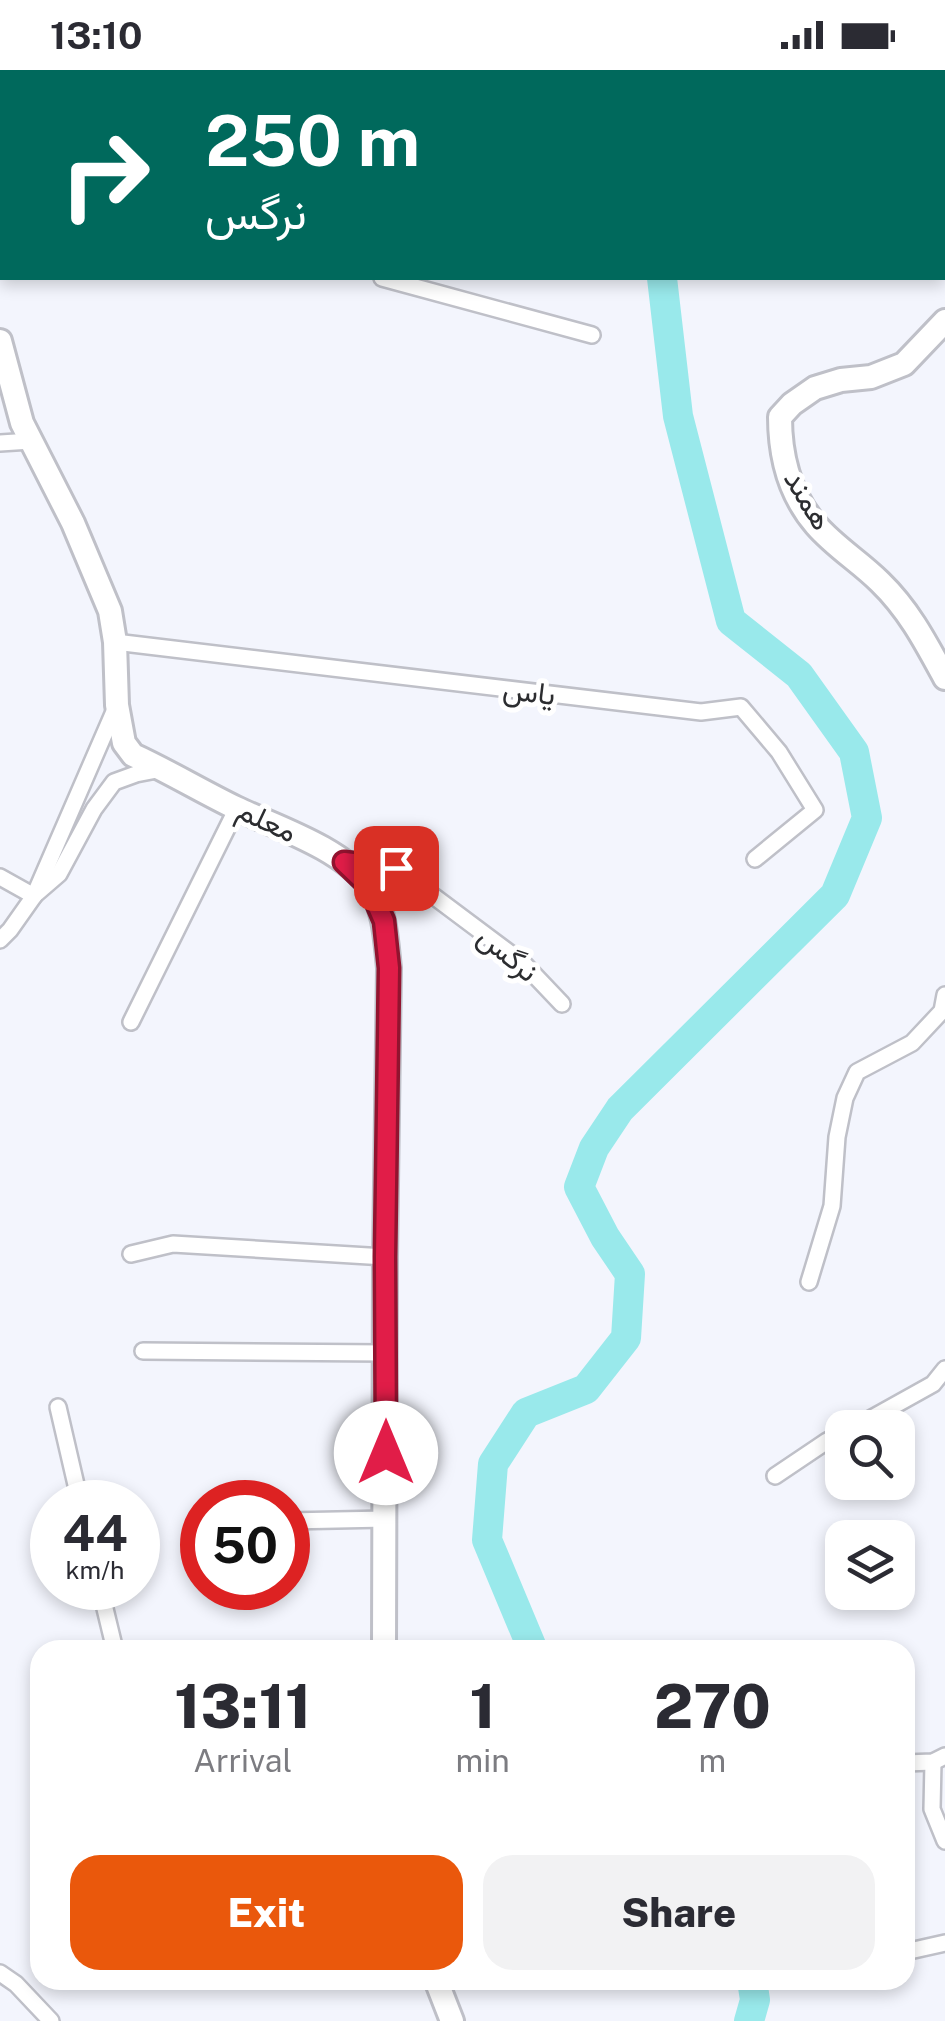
<!DOCTYPE html>
<html lang="en">
<head>
<meta charset="utf-8">
<style>
  :root { --surface:#fff; --page:#f2f2f3; --text:#2b2b33; --muted:#7c7c81; --accent:#ea580c }
  body { margin:0; font-family:"Public Sans",Vazirmatn,sans-serif; background:var(--page); color:var(--text); height:100vh; display:flex; flex-direction:column; font-size:38px; white-space:nowrap }
  * { box-sizing:border-box; margin:0 }
  p { font-size:32px; color:var(--muted) }
  .icon { flex:none; width:55px; height:55px; fill:none; stroke:currentColor; stroke-width:2; stroke-linecap:round; stroke-linejoin:round }
  .map { position:relative; flex:1; overflow:hidden }
  .side { position:absolute; left:30px; top:1570px; width:885px; height:350px; display:flex; flex-direction:column; background:var(--surface); border-radius:30px; box-shadow:0 5px 15px #0003 }
  .side>* { flex:none }
  .hud { position:absolute; left:0px; top:0px; width:945px; height:210px; box-shadow:0 5px 15px #0003; background:#00695c; color:#fff; overflow:hidden }
  .tools { position:absolute; left:825px; top:1340px; display:grid; gap:20px }
  .tools a { display:grid; place-items:center; width:90px; height:90px; border-radius:20px; background:var(--surface); box-shadow:0 5px 15px #0003; font-size:50px }
  .speed { position:absolute; left:30px; top:1410px; display:flex; gap:20px; font-size:50px; font-weight:700; text-align:center }
  .speed>* { display:grid; place-content:center; width:130px; height:130px; border-radius:50%; background:var(--surface); box-shadow:0 5px 15px #0003; line-height:1 }
  .speed small { font-size:25px; font-weight:400 }
  .speed .limit { border:15px solid #d22; background:#fff; color:#111 }
  .pin { position:absolute; display:grid; place-items:center; width:85px; height:85px; color:#fff; margin:-42px; border-radius:20px; box-shadow:0 5px 15px #0006 }
  .me { position:absolute; width:110px; margin:-55px; rotate:0deg; stroke-linejoin:round; filter:drop-shadow(0 0 8px #0008) }
  .turn { display:flex; align-items:center; gap:35px; height:210px; padding:0 40px; font-size:45px }
  .turn .icon { width:130px; height:130px; stroke-width:2.5 }
  .turn b { display:block; font-size:70px; line-height:85px }
  .eta { display:flex; justify-content:space-evenly; align-items:center; height:170px; text-align:center }
  .eta b { font-size:60px; font-weight:800; line-height:70px }
  .primary-button { display:flex; gap:20px; margin-top:auto; padding:20px 40px }
  .primary-button a { flex:1; height:115px; border-radius:30px; background:var(--accent); color:#fff; font-size:40px; font-weight:800; line-height:115px; text-align:center }
  .primary-button a+a { background:var(--page); color:var(--text) }
  .status { display:flex; justify-content:space-between; align-items:center; height:70px; padding:0 50px; background:var(--surface); direction:ltr }
  .status svg { height:28px; fill:currentColor }
  .map>svg:first-child { display:block }
  .lines { fill:none; stroke-linecap:round; stroke-linejoin:round }
  .river { stroke:#99e9eb; stroke-width:30 }
  .lane-casing { stroke:#bfc0c8; stroke-width:12 }
  .street-casing { stroke:#bfc0c8; stroke-width:20 }
  .secondary-casing { stroke:#bfc0c8; stroke-width:28 }
  .lane { stroke:#fff; stroke-width:8 }
  .street { stroke:#fff; stroke-width:15 }
  .secondary { stroke:#fff; stroke-width:22 }
  .route-casing { stroke:#92132f; stroke-width:25 }
  .route { stroke:#e11d48; stroke-width:18 }
  .labels { text-anchor:middle; stroke-width:10; stroke-linejoin:round; paint-order:stroke }
  .street-label { font-size:30px; fill:#2c2d30; stroke:#fff }
</style>
</head>
<body>
<div class="status"><b>13:10</b><svg viewBox="0 0 49 12"><path d="M0 12V9h3v3zM5 12V6h3v6zM10 12V3h3v9zM15 12V0h3v12zM26 1h20v11H26zM47 4h2v5h-2z"/></svg></div>
<div class="map">
<svg width="945" height="1951" viewBox="0 0 945 1951">
  <rect width="100%" height="100%" fill="#f3f5fd"/>
  <g class="lines">
    <g class="river">
      <polyline points="627,0 628,2"/>
      <polyline points="533,1580 487,1470 493,1394 526,1343 586,1319 626,1268 630,1204 605,1167 579,1117 594,1078 620,1039 835,825 867,748 854,682 799,605 731,551 678,346 662,208"/>
      <polyline points="749,1951 755,1930 752,1910"/>
    </g>
    <g class="lane-casing">
      <polyline id="lane" points="884,2 886,0"/>
    </g>
    <g class="street-casing">
      <g id="street">
        <polyline points="382,208 592,265"/>
        <polyline points="0,373 31,371"/>
        <polyline points="115,572 701,642 741,637 779,682 815,740 755,789"/>
        <polyline points="346,792 396,798 523,893 562,934"/>
        <polyline points="0,807 34,826"/>
        <polyline points="37,823 59,804 94,739 114,712 136,704 162,699"/>
        <polyline points="0,870 10,860 34,826 116,637"/>
        <polyline points="131,952 237,738"/>
        <polyline points="131,1184 173,1174 385,1187"/>
        <polyline points="809,1212 832,1136 837,1067 845,1028 857,1002 912,973 942,941 945,925"/>
        <polyline points="143,1281 385,1283"/>
        <polyline points="58,1337 80,1432"/>
        <polyline points="854,1358 933,1314 945,1299"/>
        <polyline points="775,1406 827,1371 842,1363"/>
        <polyline points="288,1451 386,1449"/>
        <polyline points="100,1518 115,1580"/>
        <polyline points="933,1692 932,1739 945,1771"/>
        <polyline points="905,1693 933,1692 945,1686"/>
        <polyline points="905,1882 945,1873"/>
        <polyline points="0,1903 16,1914 51,1951"/>
      </g>
    </g>
    <g class="secondary-casing">
      <g id="secondary">
        <polyline points="821,0 822,2"/>
        <polyline points="6,2 6,0"/>
        <polyline points="0,91 2,57"/>
        <polyline points="942,145 945,148"/>
        <path d="M945,251L904,294L871,307L841,310L815,318L792,334L780,347C780,386 790,425 816,455C835,477 860,492 880,512C909,540 926,573 945,608"/>
        <path d="M0,271L22,353L73,453L110,541L115,572L117,635L124,673L133,685C168,701 201,721 236,738C276,757 342,778 369,816C385,839 386,870 389,898L385,1187L384,1580"/>
        <polyline points="436,1910 452,1951"/>
      </g>
    </g>
    <use href="#lane" class="lane"/>
    <use href="#street" class="street"/>
    <use href="#secondary" class="secondary"/>
  </g>
  <g class="lines">
    <g class="route-casing">
      <polyline id="route" points="386,1383 385,1187 389,898 384,851 369,816 344,792 396,798"/>
    </g>
    <use href="#route" class="route"/>
  </g>
  <g class="labels">
    <g class="street-label">
      <text transform="translate(808 430) rotate(59)" y="10">همند</text>
      <text transform="translate(529 622) rotate(7)" y="10">یاس</text>
      <text transform="translate(267 751) rotate(25)" y="10">معلم</text>
      <text transform="translate(508 884) rotate(40)" y="10">نرگس</text>
    </g>
  </g>
</svg>
<div class="tools">
<a><svg class="icon" aria-label="search" viewBox="0 0 24 24"><circle cx="10" cy="10" r="6"/><path d="M15 15l6 6"/></svg></a>
<a><svg class="icon" aria-label="layers" viewBox="0 0 24 24"><path d="M12 4l9 5-9 5-9-5zM3 14l9 5 9-5"/></svg></a>
</div>
<div class="speed"><div>44<small>km/h</small></div><div class="limit">50</div></div>
<div class="pin" style="left:396px;top:798px;background:#d93025"><svg class="icon" aria-label="arrive" viewBox="0 0 24 24"><path d="M6 21V4h12l-3 4 3 4H6"/></svg></div>
<svg class="me" style="left:386px;top:1383px" viewBox="-20 -20 40 40"><circle r="19" fill="#fff"/><path d="M0-13L10 11 0 6-10 11z" fill="#e11d48"/></svg>
<div class="hud">
<div class="turn"><svg class="icon" aria-label="right" viewBox="0 0 24 24"><path d="M7 20v-9h11M14 6l5 5-5 5"/></svg><div><b>250 m</b>نرگس</div></div>
</div>
<section class="side">
<div class="eta">
<div><b>13:11</b><p>Arrival</p></div>
<div><b>1</b><p>min</p></div>
<div><b>270</b><p>m</p></div>
</div>
<div class="primary-button"><a>Exit</a><a>Share</a></div>
</section>
</div>
</body>
</html>
